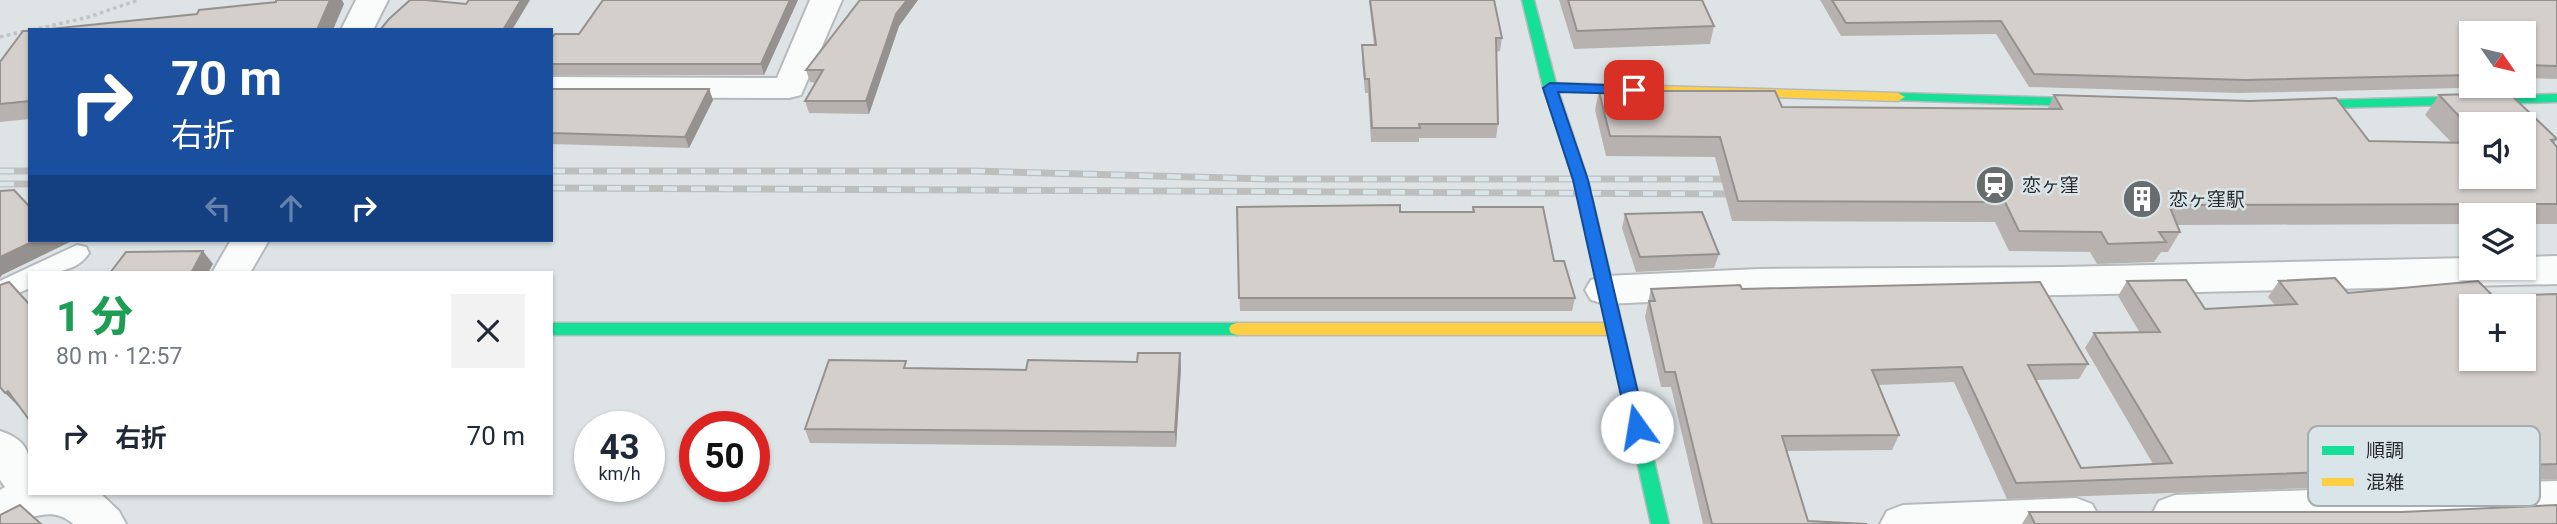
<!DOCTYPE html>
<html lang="ja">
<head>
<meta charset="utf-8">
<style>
  :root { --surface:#fff; --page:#f2f2f3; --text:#1f2937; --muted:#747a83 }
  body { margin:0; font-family:Roboto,"Noto Sans JP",sans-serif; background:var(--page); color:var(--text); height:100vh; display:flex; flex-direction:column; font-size:26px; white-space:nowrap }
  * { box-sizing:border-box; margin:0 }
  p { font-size:23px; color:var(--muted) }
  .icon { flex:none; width:38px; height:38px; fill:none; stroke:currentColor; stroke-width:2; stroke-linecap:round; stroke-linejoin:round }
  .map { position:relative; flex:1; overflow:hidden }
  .panel { position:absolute; left:28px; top:271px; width:525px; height:224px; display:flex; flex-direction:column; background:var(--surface); border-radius:0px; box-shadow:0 2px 5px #0004 }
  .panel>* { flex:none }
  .hud { position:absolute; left:28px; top:28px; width:525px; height:214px; border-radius:0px; box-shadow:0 2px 5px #0004; background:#1a4fa0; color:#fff; overflow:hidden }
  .needle { width:46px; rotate:124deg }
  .controls { position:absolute; left:2459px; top:21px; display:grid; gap:14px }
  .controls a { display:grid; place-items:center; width:77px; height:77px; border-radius:0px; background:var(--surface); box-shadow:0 2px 5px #0004; font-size:35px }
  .speed { position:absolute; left:574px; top:411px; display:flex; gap:14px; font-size:35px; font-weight:700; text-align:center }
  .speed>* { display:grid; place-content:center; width:91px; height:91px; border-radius:50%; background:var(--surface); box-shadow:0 2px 5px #0004; line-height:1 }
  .speed small { font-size:18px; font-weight:400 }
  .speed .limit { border:10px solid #d22; background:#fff; color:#111 }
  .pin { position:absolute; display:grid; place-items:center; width:60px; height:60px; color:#fff; margin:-30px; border-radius:14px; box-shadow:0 4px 10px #0006 }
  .me { position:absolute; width:77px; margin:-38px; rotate:347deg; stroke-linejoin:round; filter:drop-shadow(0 0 5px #0008) }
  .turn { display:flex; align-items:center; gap:24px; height:147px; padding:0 28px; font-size:32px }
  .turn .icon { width:91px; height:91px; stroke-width:2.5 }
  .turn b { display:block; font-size:49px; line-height:60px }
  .lanes { display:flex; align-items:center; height:66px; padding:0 28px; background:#0003; justify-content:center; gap:35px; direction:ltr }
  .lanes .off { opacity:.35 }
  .round { display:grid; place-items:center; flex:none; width:74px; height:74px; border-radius:0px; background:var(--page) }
  .headline { display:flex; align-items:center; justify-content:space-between; height:119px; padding:0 28px }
  h1 { font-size:42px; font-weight:800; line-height:52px; color:#1e9e55 }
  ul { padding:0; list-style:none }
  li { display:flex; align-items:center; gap:21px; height:91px; padding:0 28px }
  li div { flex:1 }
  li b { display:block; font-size:26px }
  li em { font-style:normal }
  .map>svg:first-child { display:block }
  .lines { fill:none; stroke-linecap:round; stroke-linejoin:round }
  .lane-casing { stroke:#b6babc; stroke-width:4 }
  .street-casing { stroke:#b6babc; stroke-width:4 }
  .fast-casing { stroke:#b6babc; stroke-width:3 }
  .slow-casing { stroke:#b6babc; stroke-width:3 }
  .path { stroke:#c0c3c3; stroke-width:3.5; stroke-dasharray:3.5 3.5; stroke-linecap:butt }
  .lane { fill:#fafbfb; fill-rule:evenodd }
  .street { fill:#fafbfb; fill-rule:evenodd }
  .fast { fill:#16e098; fill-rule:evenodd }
  .slow { fill:#ffcf43; fill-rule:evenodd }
  .rail-casing { stroke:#bdbfbf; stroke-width:7 }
  .rail { stroke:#dae5e9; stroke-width:4.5; stroke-dasharray:14; stroke-linecap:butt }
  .wall { fill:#b7b2af; fill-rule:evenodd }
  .shaded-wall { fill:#95918f }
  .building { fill:#d5cfcc; stroke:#95918f; stroke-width:2; fill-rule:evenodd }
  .route { fill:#1a73e8; stroke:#114b97; stroke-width:2 }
  .labels { text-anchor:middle; stroke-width:5; stroke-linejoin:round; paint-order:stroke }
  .poi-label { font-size:19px; fill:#272b2c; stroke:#dae5e9; text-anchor:start }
  .key { fill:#dae5e9; stroke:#a4adb0; stroke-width:2 }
  .key-label { font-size:19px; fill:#272b2c }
</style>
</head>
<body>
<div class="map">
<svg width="2557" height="524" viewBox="0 0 2557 524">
  <rect width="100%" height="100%" fill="#dee4e6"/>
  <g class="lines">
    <g class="lane-casing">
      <path id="lane" d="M77,245L86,247L89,253C77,273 50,273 30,273V288L0,301V281Z"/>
    </g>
    <g class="street-casing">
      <g id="street">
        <polygon points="356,0 388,0 373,30 341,30"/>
        <polygon points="810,0 842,0 801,95 789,98 551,97 551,77 777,78"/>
        <polygon points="231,240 269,240 250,273 212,273"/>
        <polygon points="2557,256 2557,284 2061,295 1759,297 1605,304 1591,300 1585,290 1591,280 1605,276 1759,269 2061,267 2471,258 2471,268 2524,268 2524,257"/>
        <path d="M0,431C35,442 30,462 30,494H101L119,511L126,524H73C50,502 25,524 0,524V490L5,487L0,480Z"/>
        <polygon points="2557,481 2557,517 2392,524 2157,524 2152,514 2159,501 2175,495"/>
        <polygon points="2076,498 2092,504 2099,517 2095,524 1880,524 1887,511 1903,505"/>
      </g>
    </g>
    <g class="fast-casing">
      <g id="fast">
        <polygon points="1522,0 1534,0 1557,87 1588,180 1669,524 1651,524 1574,180 1543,87"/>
        <polygon points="1898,93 2104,99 2111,103 2104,107 1893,100 1891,97"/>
        <polygon points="2557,94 2557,102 2290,109 2283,105 2290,101"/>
        <polygon points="551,323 1237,323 1243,325 1245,329 1243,333 1237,335 551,335"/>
      </g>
    </g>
    <g class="slow-casing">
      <g id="slow">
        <polygon points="1550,83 1898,93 1905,97 1898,101 1545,90 1543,87"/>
        <polygon points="1237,323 1614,323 1620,325 1622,329 1620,333 1614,335 1237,335 1231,333 1229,329 1231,325"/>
      </g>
    </g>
    <g class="path">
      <polyline points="32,30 89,17 138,0"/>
      <polyline points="0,37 30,30"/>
    </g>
    <use href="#lane" class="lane"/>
    <use href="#street" class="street"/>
    <use href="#fast" class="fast"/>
    <use href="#slow" class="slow"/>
    <g class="rail-casing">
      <g id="rail">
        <polyline points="0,171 30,171"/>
        <polyline points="551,171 974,171 1267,179 1741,179"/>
        <polyline points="0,184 30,184"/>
        <polyline points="551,188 1745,194"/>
      </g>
    </g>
    <use href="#rail" class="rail"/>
  </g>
  <g class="wall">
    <polygon points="798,0 764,75 551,75 551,38"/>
    <polygon points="860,0 918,0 899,26 869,114 809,113 805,101 816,83 810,82 806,70"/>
    <polygon points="1369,0 1494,0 1502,38 1500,51 1496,52 1498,124 1496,138 1419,138 1419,142 1371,142 1368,93 1365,93 1362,59 1362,45 1374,45"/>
    <polygon points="1559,0 1702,0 1714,26 1710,44 1574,49"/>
    <polygon points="1820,0 2557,0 2557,79 2524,78 2524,33 2471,33 2471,86 2507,86 2507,87 2238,93 2029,87 1996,34 1841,36"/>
    <polygon points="30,31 30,119 0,122 0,62"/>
    <polygon points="551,89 709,89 713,100 689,148 551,144"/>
    <path d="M1599,91L1782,107L2048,108L2054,95L2369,141L2451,142L2425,115L2439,95L2557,139L2554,144L2557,147V224H2524V215H2471V224L2177,225L2180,232L2168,252H2161L2154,262L2097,264L2090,252L2009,251L1995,222L1732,221L1715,157L1606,156L1595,110ZM2471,124L2524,177H2471Z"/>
    <polygon points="1237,207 1400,212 1472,212 1473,207 1554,261 1575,298 1572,311 1240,311"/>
    <polygon points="1625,214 1719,254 1714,268 1636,272 1622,228"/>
    <polygon points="2127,281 2205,309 2275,305 2268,297 2279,281 2348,293 2493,296 2557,294 2557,479 2007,499 1954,382 1878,385 1899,435 1892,450 1787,451 1808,521 1867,524 1703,524 1671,387 1661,387 1645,317 1651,289 1742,289 2088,364 2079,379 2036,380 2081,468 2153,464 2085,348 2094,333 2140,333 2118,296"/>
    <polygon points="1180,353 1181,368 1176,447 810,443 805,429 908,368 1026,370 1137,362"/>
    <polygon points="2029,512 2402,512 2557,524 2022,524"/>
  </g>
  <g class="shaded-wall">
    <polygon points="330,0 342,0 344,4 333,30 317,30"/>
    <polygon points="521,0 530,0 512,30 503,30"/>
    <polygon points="790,0 798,0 764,75 761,64"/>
    <polygon points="907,0 918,0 899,26 869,114 866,101 896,14"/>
    <polygon points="709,89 713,100 689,148 685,137"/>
    <polygon points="36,240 74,240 2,275 0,278 0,257"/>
    <polygon points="203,251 213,264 208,273 191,273"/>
    <polygon points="1180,353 1181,368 1176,447 1175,432"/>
    <polygon points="8,391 21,404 18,406 5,393"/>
  </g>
  <g class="building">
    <polygon points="276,0 330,0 317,30 40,30 197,14 199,10 276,2"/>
    <polygon points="410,0 425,0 466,4 469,0 521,0 503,30 380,30 389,19"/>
    <polygon points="603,0 790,0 761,64 551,64 551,38 555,34 579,34"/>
    <polygon points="860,0 907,0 896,14 866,101 805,101 823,70 806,70"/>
    <polygon points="1370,0 1494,0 1502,38 1496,38 1498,124 1419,124 1420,128 1372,128 1369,79 1365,79 1362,45 1376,45"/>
    <polygon points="1568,0 1702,0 1714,26 1577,31"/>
    <polygon points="1832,0 2557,0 2557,66 2524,65 2524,33 2471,33 2471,75 2246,80 2034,74 2001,21 1846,23"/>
    <polygon points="23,31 30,31 30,101 0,104 0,62"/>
    <polygon points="551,89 709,89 685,137 551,133"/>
    <polygon points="1599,91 1775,91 1782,107 2062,109 2054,95 2249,101 2336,98 2369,141 2471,143 2471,177 2524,177 2524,124 2471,124 2471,129 2439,95 2509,93 2557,139 2551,140 2557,147 2557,204 2169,205 2180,232 2159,232 2166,242 2108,244 2101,232 2019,231 2005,202 1738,201 1720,137 1610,136"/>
    <polygon points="14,190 28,205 30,203 30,240 36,240 0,257 0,191"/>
    <polygon points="1400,205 1400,212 1474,212 1473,207 1543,207 1554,261 1564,261 1575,298 1239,298 1237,207"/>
    <polygon points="1702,212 1719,254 1640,257 1625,214"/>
    <polygon points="203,251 191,273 110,273 126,252"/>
    <path d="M2335,278L2348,293L2478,281L2493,296L2557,294V464L2016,483L1962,367L1872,370L1899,435L1782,436L1808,521L1867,524H1712L1675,372H1665L1649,301H1655L1651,289L1740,285L1742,289L2040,282L2088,364L2028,365L2081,468L2172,463L2094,333L2160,332L2127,281L2186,280L2205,309L2297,304L2279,281ZM2471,306H2524V359H2471Z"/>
    <polygon points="9,282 30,305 30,421 8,391 5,393 0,387 0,285"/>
    <polygon points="1138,353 1180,353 1175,432 805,429 829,360 906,361 904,368 1026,370 1028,360 1137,362"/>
    <polygon points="20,505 41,524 0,524 0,515"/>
    <polygon points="2557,505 2557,524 2035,524 2029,512 2402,512"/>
  </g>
  <polygon class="route" points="1550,83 1634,86 1641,90 1634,94 1558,92 1588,180 1646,427 1643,432 1630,432 1628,427 1573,180 1543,88"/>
  <defs>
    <g id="station-disc" transform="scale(2.0125)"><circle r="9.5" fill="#676c6d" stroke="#dae5e9"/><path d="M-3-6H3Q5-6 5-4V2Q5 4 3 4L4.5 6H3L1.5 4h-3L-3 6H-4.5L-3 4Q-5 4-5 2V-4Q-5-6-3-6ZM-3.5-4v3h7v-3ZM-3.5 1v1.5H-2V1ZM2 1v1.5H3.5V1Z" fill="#fff"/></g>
    <g id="building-disc" transform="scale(2.0125)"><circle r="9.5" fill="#676c6d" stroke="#dae5e9"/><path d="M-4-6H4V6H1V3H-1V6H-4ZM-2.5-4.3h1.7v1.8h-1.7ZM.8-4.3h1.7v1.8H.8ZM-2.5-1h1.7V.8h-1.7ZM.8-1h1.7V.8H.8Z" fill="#fff"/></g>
  </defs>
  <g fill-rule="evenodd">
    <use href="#station-disc" x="1995" y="185"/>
    <use href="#building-disc" x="2142" y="199"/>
  </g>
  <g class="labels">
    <g class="poi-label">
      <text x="2022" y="192">恋ヶ窪</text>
      <text x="2169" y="206">恋ヶ窪駅</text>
    </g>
  </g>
  <rect x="2308" y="426" width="232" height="80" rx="10" class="key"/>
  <rect x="2322" y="446" width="32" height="9" fill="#16e098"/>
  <rect x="2322" y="478" width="32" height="8" fill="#ffcf43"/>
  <g class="key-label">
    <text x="2366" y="457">順調</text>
    <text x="2366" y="489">混雑</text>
  </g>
</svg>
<div class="controls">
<a><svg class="needle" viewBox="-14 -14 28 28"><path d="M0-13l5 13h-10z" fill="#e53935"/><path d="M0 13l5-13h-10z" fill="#747a83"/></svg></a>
<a><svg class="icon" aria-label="sound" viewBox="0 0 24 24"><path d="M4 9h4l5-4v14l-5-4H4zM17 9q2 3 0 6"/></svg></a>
<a><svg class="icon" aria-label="layers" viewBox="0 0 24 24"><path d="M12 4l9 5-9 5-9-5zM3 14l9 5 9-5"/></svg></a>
<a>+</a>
</div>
<div class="speed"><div>43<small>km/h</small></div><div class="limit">50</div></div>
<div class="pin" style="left:1634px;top:90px;background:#d93025"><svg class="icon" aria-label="arrive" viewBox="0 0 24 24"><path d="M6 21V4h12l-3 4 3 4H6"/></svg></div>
<svg class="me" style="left:1637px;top:427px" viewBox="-20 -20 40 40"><circle r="19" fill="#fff"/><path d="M0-13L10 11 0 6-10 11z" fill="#1a73e8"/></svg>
<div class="hud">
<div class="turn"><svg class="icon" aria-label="right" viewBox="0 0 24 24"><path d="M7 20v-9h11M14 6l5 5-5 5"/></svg><div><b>70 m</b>右折</div></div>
<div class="lanes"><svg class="icon off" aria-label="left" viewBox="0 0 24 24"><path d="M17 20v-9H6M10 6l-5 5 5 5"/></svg><svg class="icon off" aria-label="ahead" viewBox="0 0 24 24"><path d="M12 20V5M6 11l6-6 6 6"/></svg><svg class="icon" aria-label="right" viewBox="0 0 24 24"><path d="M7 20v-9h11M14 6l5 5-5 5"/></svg></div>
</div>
<section class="panel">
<div class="headline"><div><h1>1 分</h1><p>80 m · 12:57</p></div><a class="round"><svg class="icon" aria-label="close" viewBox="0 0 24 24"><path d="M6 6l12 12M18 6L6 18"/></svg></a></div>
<ul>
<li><svg class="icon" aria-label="right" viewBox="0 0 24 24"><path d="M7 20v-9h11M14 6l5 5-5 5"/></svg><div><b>右折</b></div><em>70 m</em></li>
</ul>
</section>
</div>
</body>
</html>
